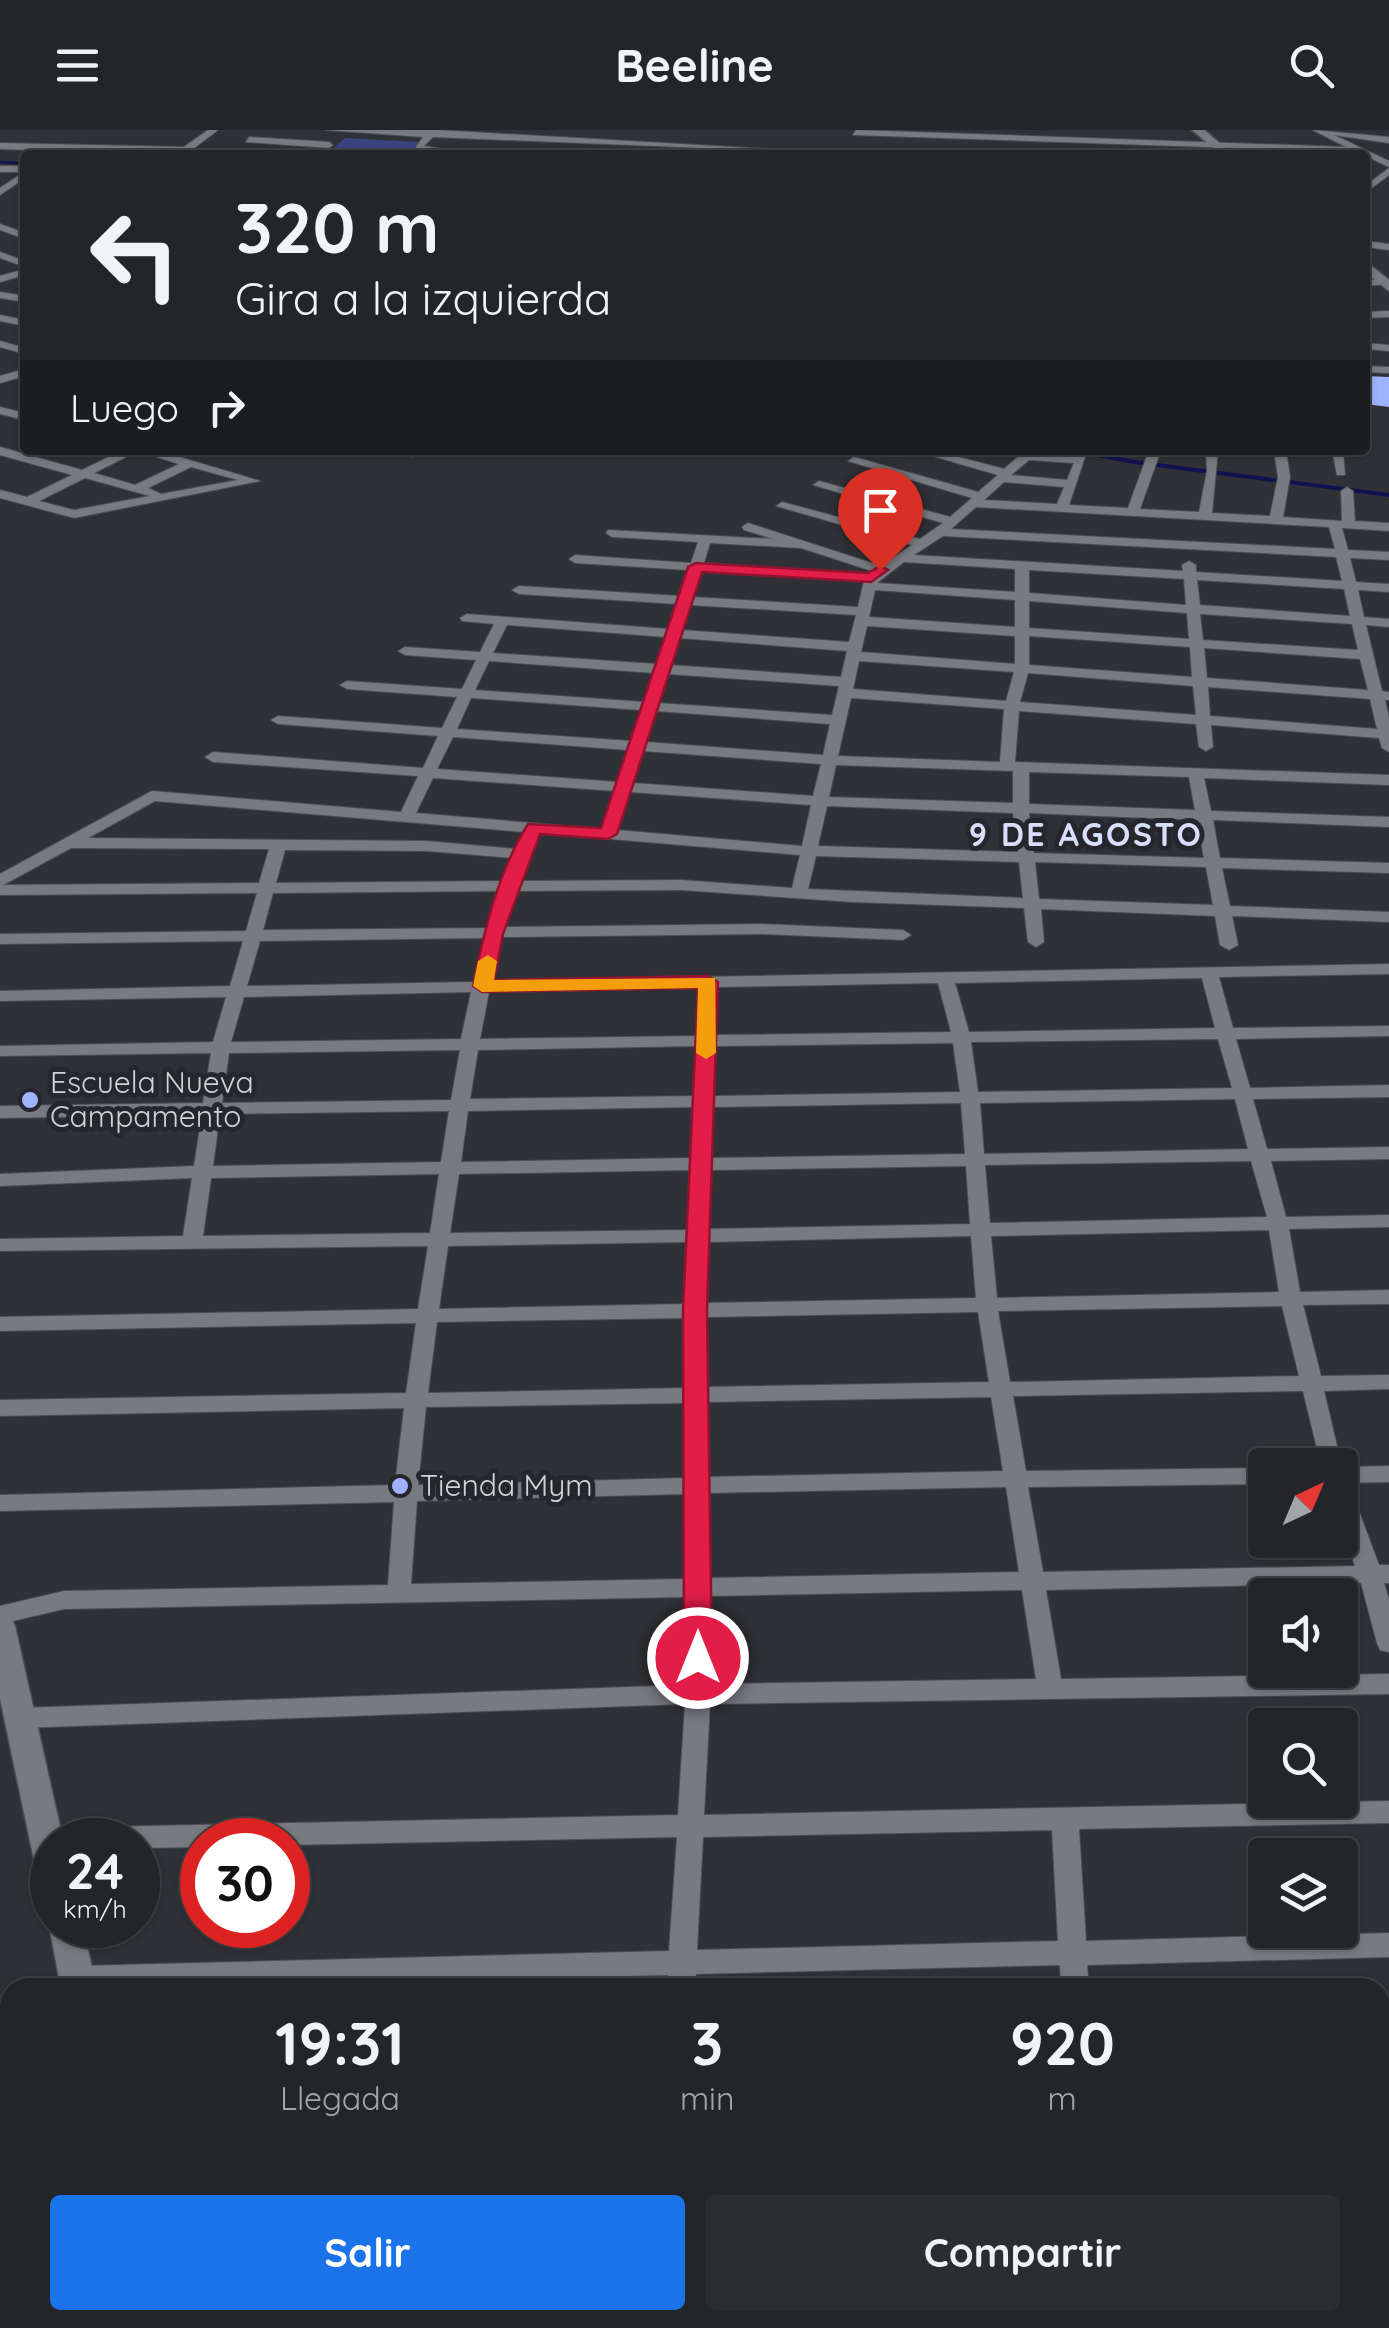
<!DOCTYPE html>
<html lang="es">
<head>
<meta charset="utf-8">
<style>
  :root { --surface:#232528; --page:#2b2d30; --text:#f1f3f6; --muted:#a3a5a8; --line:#404245; --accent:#1a73e8 }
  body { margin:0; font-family:Quicksand,sans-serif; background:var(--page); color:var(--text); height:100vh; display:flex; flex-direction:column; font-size:38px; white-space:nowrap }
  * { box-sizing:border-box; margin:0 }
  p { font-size:32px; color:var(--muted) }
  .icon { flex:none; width:55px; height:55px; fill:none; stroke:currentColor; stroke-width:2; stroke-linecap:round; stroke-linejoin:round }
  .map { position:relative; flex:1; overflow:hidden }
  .drawer { position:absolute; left:0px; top:1848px; width:1390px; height:352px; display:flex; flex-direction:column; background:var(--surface); border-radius:30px 30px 0 0; box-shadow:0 2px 8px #0004,0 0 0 2px var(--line) }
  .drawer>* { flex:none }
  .hud { position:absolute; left:20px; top:20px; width:1350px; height:305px; border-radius:10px; box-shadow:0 2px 8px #0004,0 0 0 2px var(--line); background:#232528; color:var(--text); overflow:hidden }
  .needle { width:65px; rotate:44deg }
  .fabs { position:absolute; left:1248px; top:1318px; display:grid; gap:20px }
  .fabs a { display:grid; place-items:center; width:110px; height:110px; border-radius:10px; background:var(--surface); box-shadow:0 2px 8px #0004,0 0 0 2px var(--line); font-size:50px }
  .speed { position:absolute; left:30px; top:1688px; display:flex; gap:20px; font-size:50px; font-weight:700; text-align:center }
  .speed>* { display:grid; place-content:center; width:130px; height:130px; border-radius:50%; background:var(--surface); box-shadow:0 2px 8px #0004,0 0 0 2px var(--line); line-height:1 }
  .speed small { font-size:25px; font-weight:400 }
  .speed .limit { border:15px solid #d22; background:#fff; color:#111 }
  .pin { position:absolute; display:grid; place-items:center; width:85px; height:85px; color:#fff; margin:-102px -42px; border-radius:50% 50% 50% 0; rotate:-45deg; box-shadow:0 0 10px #0007 }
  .pin .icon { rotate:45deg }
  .me { position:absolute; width:110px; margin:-55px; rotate:0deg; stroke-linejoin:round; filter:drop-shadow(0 0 8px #0008) }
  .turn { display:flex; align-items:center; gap:35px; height:210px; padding:0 50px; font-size:45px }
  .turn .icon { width:130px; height:130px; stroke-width:2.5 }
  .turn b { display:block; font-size:70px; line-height:85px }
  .then { display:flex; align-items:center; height:95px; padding:0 50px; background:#0003; gap:20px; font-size:38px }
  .eta { display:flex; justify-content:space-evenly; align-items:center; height:170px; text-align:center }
  .eta b { font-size:60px; font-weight:800; line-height:70px }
  .cta { display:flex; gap:20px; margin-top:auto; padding:20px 50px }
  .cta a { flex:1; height:115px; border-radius:10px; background:var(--accent); color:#fff; font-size:40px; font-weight:800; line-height:115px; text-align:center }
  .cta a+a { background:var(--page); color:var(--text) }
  header { display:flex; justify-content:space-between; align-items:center; height:130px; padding:0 50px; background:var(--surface); font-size:45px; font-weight:800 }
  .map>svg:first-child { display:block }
  .green { fill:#37447f }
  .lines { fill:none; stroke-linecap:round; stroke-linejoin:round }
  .stream-far1 { stroke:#0f1250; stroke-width:2.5 }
  .stream { stroke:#0f1250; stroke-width:4 }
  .building { fill:#9eb3fe }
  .minor-casing { stroke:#4b4d51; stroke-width:2 }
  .secondary-casing { stroke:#4b4d51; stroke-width:3 }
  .minor { fill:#787a80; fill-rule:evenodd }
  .secondary { fill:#787a80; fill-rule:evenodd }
  .route { fill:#e11d48; stroke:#92132f; stroke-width:2.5 }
  .slow { fill:#f59e0b }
  .poi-dot { fill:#9fb3fd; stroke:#25272c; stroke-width:4 }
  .labels { text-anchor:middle; stroke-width:10; stroke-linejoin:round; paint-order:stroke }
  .poi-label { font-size:30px; fill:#d1d2d5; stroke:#25272c; text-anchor:start }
  .far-district-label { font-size:32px; font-weight:bold; letter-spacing:2.5px; fill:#d6dffb; stroke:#25272c }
</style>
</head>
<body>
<header><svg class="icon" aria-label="menu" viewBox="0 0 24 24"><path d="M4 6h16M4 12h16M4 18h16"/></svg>Beeline<svg class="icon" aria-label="search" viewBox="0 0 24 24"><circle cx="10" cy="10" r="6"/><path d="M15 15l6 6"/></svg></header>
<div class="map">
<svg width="1389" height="2198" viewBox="0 0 1389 2198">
  <rect width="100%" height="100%" fill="#2f3136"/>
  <polygon class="green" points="345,8 420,12 413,21 501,25 325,25"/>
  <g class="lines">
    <polyline class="stream-far1" points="0,32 17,33"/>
    <polyline class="stream" points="1093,320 1098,325 1134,332 1389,365"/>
  </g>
  <polygon class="building" points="1365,246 1389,247 1389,277 1365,274"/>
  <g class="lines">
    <g class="minor-casing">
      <g id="minor">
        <polygon points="208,0 218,0 185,25 0,19 0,13 184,17"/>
        <polygon points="326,0 438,0 873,25 433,7 424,16 443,19 440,24 414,20 423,7"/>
        <polygon points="856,0 1346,17 1313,0 1389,7 1389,13 1334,5 1389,31 1389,37 1357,22 853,5"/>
        <polygon points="249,7 329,12 333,15 329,18 246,12"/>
        <polygon points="233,19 269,21 273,24 230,24"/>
        <polygon points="0,36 25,36 25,48 0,65 0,58 24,42 0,42"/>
        <polygon points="1389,38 1389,45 1365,63 1365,56"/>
        <polygon points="0,94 25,103 25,109 0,100"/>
        <polygon points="1365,111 1389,114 1389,120 1365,117"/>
        <polygon points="0,122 25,131 25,137 0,128"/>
        <polygon points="25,139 25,145 0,152 0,146"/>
        <polygon points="1384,149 1388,154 1365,156 1365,150"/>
        <polygon points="0,162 25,166 25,172 0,168"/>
        <polygon points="1389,181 1389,187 1365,188 1365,182"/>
        <polygon points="0,185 25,190 25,196 0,191"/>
        <polygon points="0,211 25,218 25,224 0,217"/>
        <polygon points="1365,213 1389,215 1389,221 1365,219"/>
        <polygon points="1365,236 1389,237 1389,243 1365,242"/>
        <polygon points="25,239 25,246 0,253 0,246"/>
        <polygon points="0,277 25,283 25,290 0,284"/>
        <path d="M0,317L82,340L123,320H156L260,351L74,388L0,368V360L27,367L72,345L0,325ZM138,321L179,334L135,355L94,343ZM191,337L238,350L161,364L148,358ZM85,348L150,366L74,380L39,371Z"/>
        <polygon points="397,320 415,320 418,323 412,327"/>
        <path d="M912,320H932L1004,339L1026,320L1085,327L1069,375L1128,378L1149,320H1161L1140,379L1199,382L1207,341L1206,320H1218L1212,383L1270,386L1278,347L1274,320H1286L1290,347L1283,387L1342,391L1341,361L1347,357L1353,361L1355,391L1389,393V401L1342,398L1348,420L1389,422V430L1350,428L1356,452L1389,454V462L1358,460L1364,487L1389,489V497L1366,495L1382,561L1389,562V570H1385L1389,588V622L1382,618L1379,608L1211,595L1213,617L1206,621L1199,617L1196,594L1019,581L1015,632L1389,645V655L1204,648L1211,681L1389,687V697L1213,690L1220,728L1389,733V743L1222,738L1230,776L1389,782V792L1232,786L1238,815L1229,820L1220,815L1215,786L1041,779L1044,812L1036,817L1028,812L1024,778L852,772L681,760L516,761L505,797L762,794L903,800L911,805L903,810L762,804L502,807L491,851L1389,834V844L1219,847L1233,898L1389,896V906L1236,909L1250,958L1389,955V967L1253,969L1267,1019L1389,1017V1029L1271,1031L1286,1087L1389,1085V1097L1289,1099L1300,1162L1389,1160V1174L1303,1175L1321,1246L1389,1245V1259L1324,1261L1342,1337L1389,1336V1352L1344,1353L1351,1360L1379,1435H1389V1453H1384L1389,1470V1522L1380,1520L1377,1513L1361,1453L1046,1460L1061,1549L1389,1544V1564L710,1574L704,1685L1389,1671V1693L1079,1699L1086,1811L1389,1803V1827L1087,1835L1089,1858H1061L1060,1835L696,1844L695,1858H667L668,1845L183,1858L67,1857L63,1848L67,1839L77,1836L669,1821L677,1707L288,1715V1710H202V1717L138,1718V1710H52V1720L38,1717L34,1709L38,1701L47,1698L678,1685L685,1574L20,1598L11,1595L7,1588L11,1581L20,1578L686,1555L685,1467L64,1479L0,1494V1476L64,1461L388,1455L394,1372L0,1381V1365L395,1355L404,1278L0,1286V1270L406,1263L416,1193L0,1201V1187L418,1179L428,1116L0,1121V1109L183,1106L192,1048L0,1056V1044L194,1036L202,985L0,988V976L203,973L211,923L0,926V916L213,912L226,867L0,871V861L230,856L243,811L0,814V804L246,801L257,763L0,765V744L152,661L401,682L418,646L213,632L205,627L213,622L423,638L438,606L278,594L271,590L278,586L442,598L457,567L347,559L340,555L347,551L462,559L476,530L405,525L398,521L405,517L480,522L494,494L462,491L460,488L467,484L669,499L677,474L519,464L512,460L519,456L680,466L688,440L575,433L569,429L575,425L691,433L698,412L612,407L606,403L608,400L774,409L744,400L742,397L748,393L881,436L912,415L776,376L782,372L920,409L943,393L813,355L819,351L950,387L972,368L848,331L854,327L978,362L998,345ZM1029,330L1074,333L1067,350L1011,345ZM1004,352L1064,357L1057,374L984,370ZM976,377L1329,397L1335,419L951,399ZM943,406L1336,427L1342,451L1196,442V435L1189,431L1182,435L1183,441L914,425ZM710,413L801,418L872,441L868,444L704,433ZM904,432L1015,439V462L877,453ZM1029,440L1184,449L1186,475L1029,463ZM701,441L864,451L858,477L693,467ZM1197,450L1344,459L1350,486L1200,475ZM875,460L1015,470V497L869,487ZM1029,471L1187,483L1189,509L1029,498ZM690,475L856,485L849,512L682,500ZM1200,484L1352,494L1358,520L1203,510ZM507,495L666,507L657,534L493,523ZM867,496L1015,506V534L861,522ZM1029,506L1190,517L1192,547L1029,535ZM679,508L847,521L841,547L670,535ZM1204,518L1360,529L1368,560L1207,548ZM489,531L654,543L644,572L475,560ZM859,531L1014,542L1006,571L853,559ZM1028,543L1193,556L1196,585L1020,572ZM668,544L839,556L832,585L658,573ZM1208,557L1370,569L1377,599L1210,586ZM471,568L641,580L631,611L457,599ZM851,568L1004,579L1000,632L838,626ZM656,581L830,594L823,625L646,612ZM453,607L628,620L618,652L437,639ZM643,621L821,634L813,666L633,653ZM836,635L1013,641V673L829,667ZM1029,642L1189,647L1195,680L1029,674ZM433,648L615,661L602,699L416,683ZM630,662L811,675L802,716L617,700ZM155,671L524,702L517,719L427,711L88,708ZM827,676L1013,683L1018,722L818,716ZM1029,683L1197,690L1204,728L1034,723ZM540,703L800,725L792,758L681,750L520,751ZM71,718L269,719L259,753L3,755ZM285,720L427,721L512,728L503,751L276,753ZM816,726L1019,732L1023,768L808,759ZM1035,732L1206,737L1213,775L1039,769ZM500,761L488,798L263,800L273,763ZM485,808L473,852L247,856L260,811ZM1202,848L1215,898L969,902L955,853ZM938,853L951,902L715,905L717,857ZM699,858L697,906L480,909L489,862ZM471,862L461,909L231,912L244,867ZM1218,909L1232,958L978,962L971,912ZM953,913L960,962L713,966L715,916ZM696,916L694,966L470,969L478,920ZM460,920L451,970L222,973L229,923ZM1235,969L1248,1019L984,1024L980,973ZM961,973L965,1024L711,1028L712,977ZM694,977L691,1028L461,1032L468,981ZM449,981L441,1032L213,1036L220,984ZM1251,1031L1267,1087L990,1093L985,1035ZM966,1036L970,1094L708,1099L710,1040ZM691,1040L688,1100L450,1103L459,1044ZM439,1044L430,1103L203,1106L211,1048ZM1269,1100L1279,1162L997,1168L991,1106ZM971,1106L976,1168L706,1173L708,1112ZM688,1112L685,1174L439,1179L448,1116ZM1282,1176L1299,1246L1010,1252L998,1181ZM978,1182L989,1252L706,1257V1187ZM685,1188V1258L428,1263L437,1192ZM1303,1261L1321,1335H1340V1392L1355,1436L1043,1442L1028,1357L1265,1354V1338L1026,1341L1013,1266ZM991,1267L1003,1341L708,1347L707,1272ZM685,1273V1348L418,1355L426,1277ZM1006,1357L1019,1442L709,1448L708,1363ZM685,1364V1449L411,1454L417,1371ZM1022,1460L1036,1549L710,1554L709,1466ZM1052,1700L1058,1811L697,1820L703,1707Z"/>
        <polygon points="1326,320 1343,320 1345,345 1337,345 1333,325"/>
        <polygon points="1389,1954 1389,1980 1380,1981 1380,1955"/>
        <polygon points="1389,2129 1389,2159 1380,2160 1380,2130"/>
        <polygon points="647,2190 679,2190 678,2198 646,2198"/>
        <rect x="1067" y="2190" width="32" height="8"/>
      </g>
    </g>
    <g class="secondary-casing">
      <g id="secondary">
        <polygon points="1192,0 1204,0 1234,25 1222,25"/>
        <polygon points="1365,131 1389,150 1389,161 1365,142"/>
        <polygon points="0,1485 11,1488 15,1496 63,1710 52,1710 52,1749 40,1745 35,1735 0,1568"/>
        <polygon points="52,1788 52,1795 83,1795 96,1858 61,1858 49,1795"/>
        <polygon points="134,2190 174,2190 175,2198 135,2198"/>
      </g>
    </g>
    <use href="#minor" class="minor"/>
    <use href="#secondary" class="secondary"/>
  </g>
  <path class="route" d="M696,433L868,443L880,436L888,440L871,452L702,442L617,704L608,709L540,704L503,804L494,850L708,846L718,852L707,1180L712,1528L708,1536L698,1539L688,1536L684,1528L683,1180L698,858L482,862L473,856C484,801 498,742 528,694L601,698L688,437Z"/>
  <polygon class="slow" points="488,825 497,831 494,850 715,848 716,923 706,929 696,923 698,858 482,862 473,856 478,831"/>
  <g class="poi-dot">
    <circle cx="30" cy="970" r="10"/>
    <circle cx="400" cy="1356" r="10"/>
  </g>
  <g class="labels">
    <g class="poi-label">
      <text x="50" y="963">Escuela Nueva<tspan x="50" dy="34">Campamento</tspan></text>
      <text x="420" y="1366">Tienda Mym</text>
    </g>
    <g class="far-district-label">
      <text x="1086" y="716">9 DE AGOSTO</text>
    </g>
  </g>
</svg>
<div class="fabs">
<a><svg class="needle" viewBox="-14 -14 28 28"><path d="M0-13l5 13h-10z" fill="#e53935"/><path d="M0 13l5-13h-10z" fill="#a3a5a8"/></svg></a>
<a><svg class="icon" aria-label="sound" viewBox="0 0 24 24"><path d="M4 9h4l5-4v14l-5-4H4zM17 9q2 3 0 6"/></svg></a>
<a><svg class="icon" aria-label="search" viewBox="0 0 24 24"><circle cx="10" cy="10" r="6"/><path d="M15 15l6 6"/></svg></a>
<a><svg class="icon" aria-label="layers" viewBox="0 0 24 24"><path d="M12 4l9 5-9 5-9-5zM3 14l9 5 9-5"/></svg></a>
</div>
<div class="speed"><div>24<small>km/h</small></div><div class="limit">30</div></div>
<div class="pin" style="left:880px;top:440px;background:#d93025"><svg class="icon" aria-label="arrive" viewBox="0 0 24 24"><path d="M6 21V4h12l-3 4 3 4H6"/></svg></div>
<svg class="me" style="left:698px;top:1528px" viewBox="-20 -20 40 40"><circle r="17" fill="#e11d48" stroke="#fff" stroke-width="3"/><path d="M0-11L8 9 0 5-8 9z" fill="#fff"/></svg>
<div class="hud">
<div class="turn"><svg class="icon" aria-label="left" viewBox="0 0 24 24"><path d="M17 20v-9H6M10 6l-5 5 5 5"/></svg><div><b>320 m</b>Gira a la izquierda</div></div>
<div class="then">Luego<svg class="icon" aria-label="right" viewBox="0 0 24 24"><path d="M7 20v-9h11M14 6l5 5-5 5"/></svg></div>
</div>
<section class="drawer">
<div class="eta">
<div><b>19:31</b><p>Llegada</p></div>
<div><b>3</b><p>min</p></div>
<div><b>920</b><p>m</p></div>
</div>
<div class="cta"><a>Salir</a><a>Compartir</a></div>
</section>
</div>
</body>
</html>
